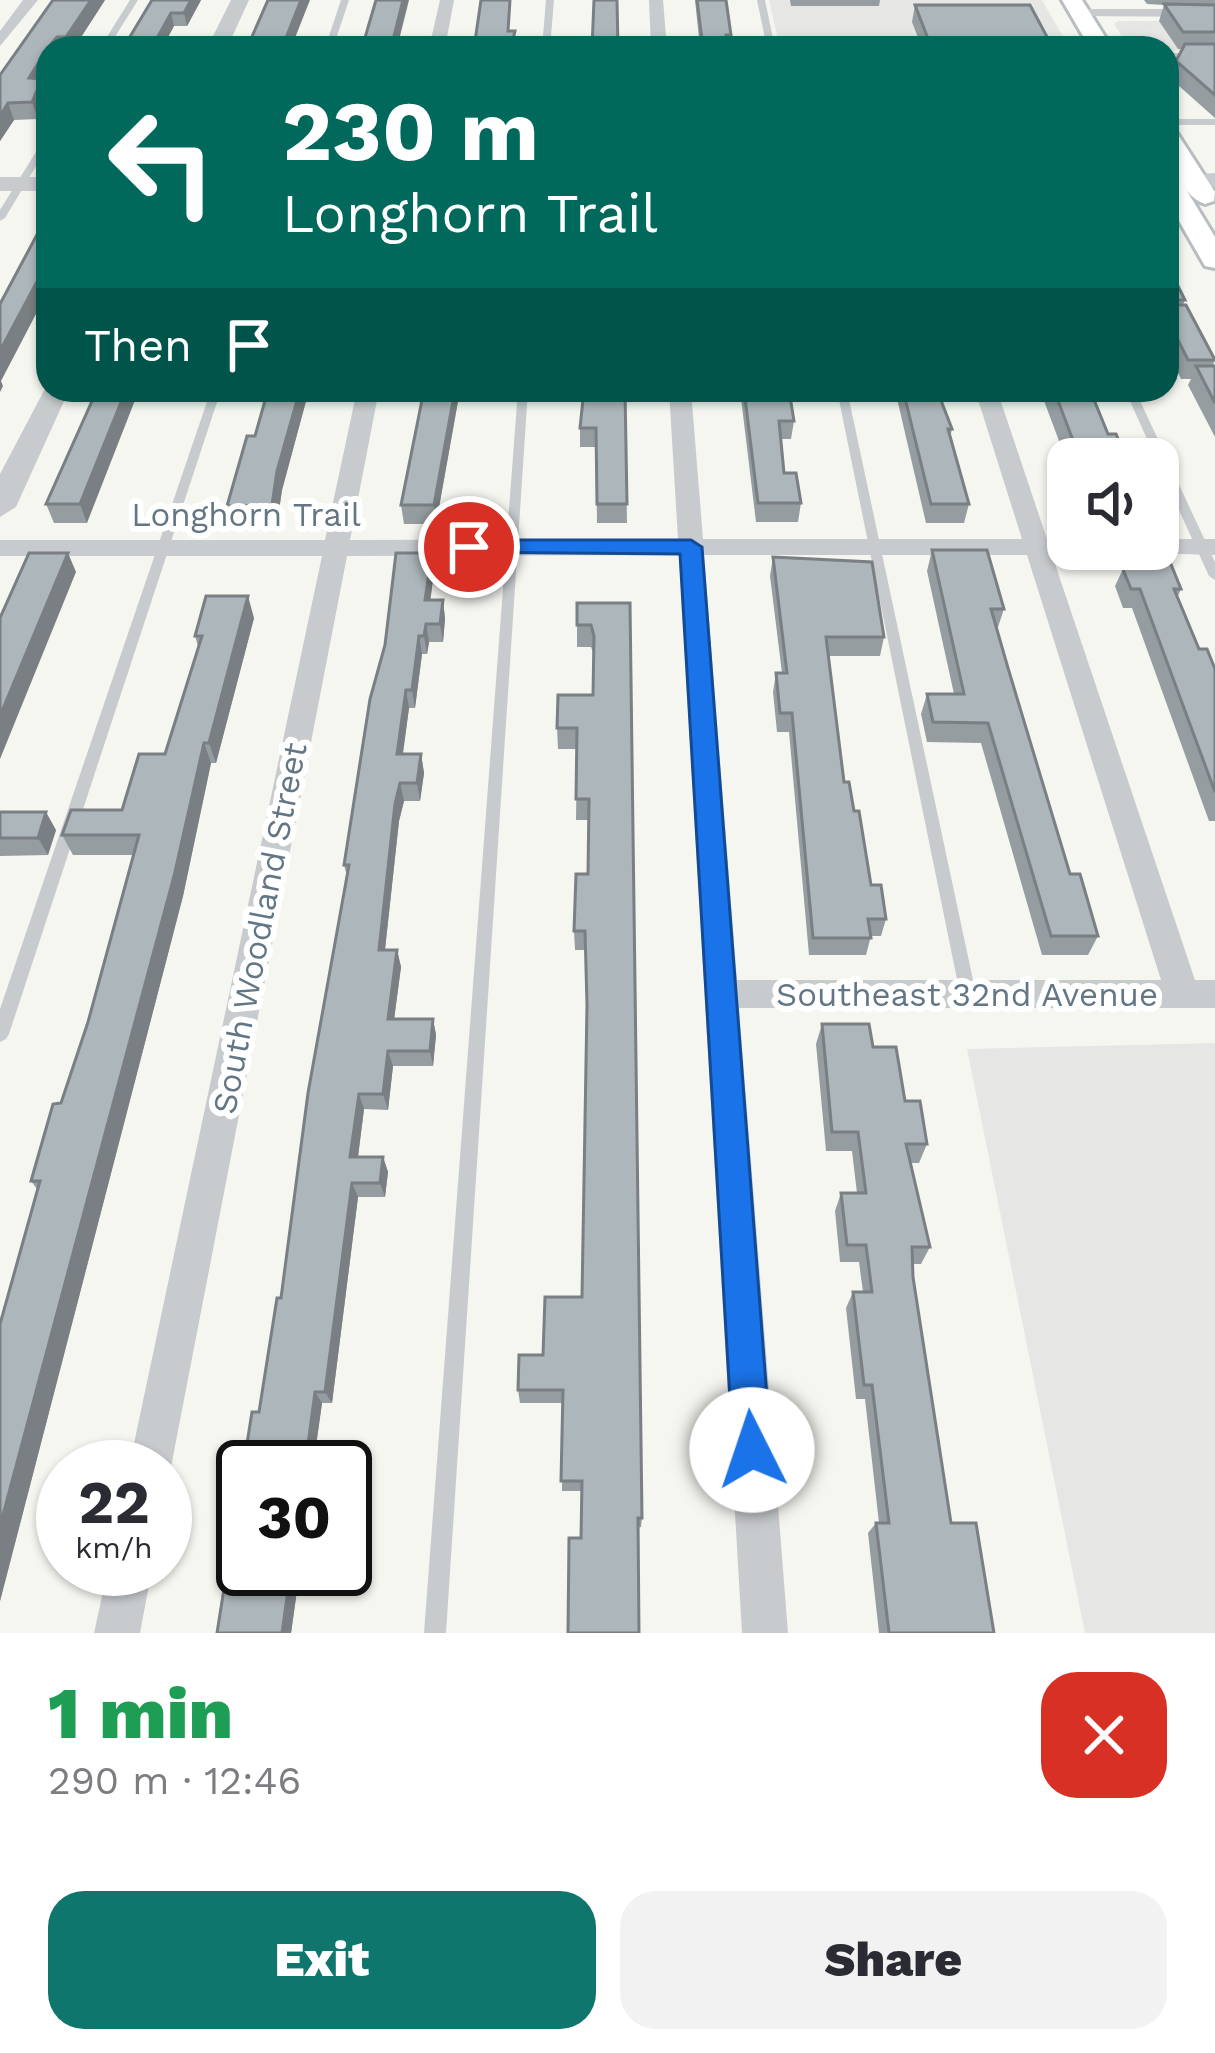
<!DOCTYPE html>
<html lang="en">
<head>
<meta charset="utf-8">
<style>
  :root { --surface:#fff; --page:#f2f2f3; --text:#2b2b33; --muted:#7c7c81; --accent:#0f766e }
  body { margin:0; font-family:"Work Sans",sans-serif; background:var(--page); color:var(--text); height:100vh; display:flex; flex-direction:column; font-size:45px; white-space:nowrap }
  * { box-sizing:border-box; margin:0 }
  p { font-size:39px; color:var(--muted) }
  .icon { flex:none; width:66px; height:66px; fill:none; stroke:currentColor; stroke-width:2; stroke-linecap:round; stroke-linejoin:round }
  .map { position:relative; height:1633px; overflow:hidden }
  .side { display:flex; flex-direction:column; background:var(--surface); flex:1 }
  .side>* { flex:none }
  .top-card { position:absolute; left:36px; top:36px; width:1143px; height:366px; border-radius:36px; box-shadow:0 3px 9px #0004; background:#00695c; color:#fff; overflow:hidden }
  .fabs { position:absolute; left:1047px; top:438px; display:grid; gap:24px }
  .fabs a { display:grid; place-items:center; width:132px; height:132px; border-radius:24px; background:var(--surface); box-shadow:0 3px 9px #0004; font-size:60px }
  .speed { position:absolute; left:36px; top:1440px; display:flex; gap:24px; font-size:60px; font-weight:700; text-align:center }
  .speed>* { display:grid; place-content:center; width:156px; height:156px; border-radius:50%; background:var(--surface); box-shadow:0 3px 9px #0004; line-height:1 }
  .speed small { font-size:30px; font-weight:400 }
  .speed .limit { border:6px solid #111; border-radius:18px; background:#fff; color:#111 }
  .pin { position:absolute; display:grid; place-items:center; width:102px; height:102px; color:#fff; margin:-51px; border:6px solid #fff; border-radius:50%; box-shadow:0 3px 12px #0007 }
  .me { position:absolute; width:132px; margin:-66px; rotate:356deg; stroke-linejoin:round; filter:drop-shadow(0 0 9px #0008) }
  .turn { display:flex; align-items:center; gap:42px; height:252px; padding:0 48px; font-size:54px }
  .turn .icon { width:156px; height:156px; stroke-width:2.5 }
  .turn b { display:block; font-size:84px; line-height:102px }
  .then { display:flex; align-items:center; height:114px; padding:0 48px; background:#0003; gap:24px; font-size:45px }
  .round { display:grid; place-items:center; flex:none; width:126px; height:126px; border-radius:36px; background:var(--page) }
  .overview { display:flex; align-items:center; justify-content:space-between; height:204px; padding:0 48px }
  h1 { font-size:72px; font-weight:800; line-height:90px; color:#1e9e55 }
  .button { display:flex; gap:24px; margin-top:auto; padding:24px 48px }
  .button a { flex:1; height:138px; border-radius:36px; background:var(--accent); color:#fff; font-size:48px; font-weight:800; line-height:138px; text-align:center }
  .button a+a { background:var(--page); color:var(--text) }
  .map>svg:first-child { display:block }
  .built { fill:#e6e7e5 }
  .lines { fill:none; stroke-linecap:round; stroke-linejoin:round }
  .secondary-casing { stroke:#b7bdc1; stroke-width:6 }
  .service { fill:#c8cbce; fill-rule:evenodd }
  .minor { fill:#c8cbce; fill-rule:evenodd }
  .tertiary { fill:#c8cbce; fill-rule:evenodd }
  .secondary { fill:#fff; fill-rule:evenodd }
  .wall { fill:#959da0 }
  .shaded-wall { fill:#797f82 }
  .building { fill:#adb6ba; stroke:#797f82; stroke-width:3 }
  .route { fill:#1a73e8; stroke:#114b97; stroke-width:3 }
  .labels { text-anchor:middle; stroke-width:12; stroke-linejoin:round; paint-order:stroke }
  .street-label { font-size:33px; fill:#627685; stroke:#fff }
</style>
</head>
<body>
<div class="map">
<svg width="1215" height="1633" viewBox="0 0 1215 1633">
  <rect width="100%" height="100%" fill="#f6f6f1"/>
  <g class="built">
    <polygon points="769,0 1042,0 1065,40 1040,44 779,44"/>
    <polygon points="1118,21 1208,21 1215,53 1129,48 1114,24"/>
    <polygon points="1215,1043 1215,1633 1085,1633 967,1049"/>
  </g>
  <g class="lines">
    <g class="secondary-casing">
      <g id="secondary">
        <polygon points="1062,0 1082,0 1112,48 1090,48"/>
        <path d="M1167,128L1175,130L1215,192L1214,201L1205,204C1178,195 1167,153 1167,128Z"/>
        <polygon points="1167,170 1176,173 1215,237 1215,268 1205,266 1167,200"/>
      </g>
    </g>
    <g class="service">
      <polygon points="130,0 138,0 108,48 100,48"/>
      <polygon points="341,0 349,0 333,48 325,48"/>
      <polygon points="546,0 554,0 550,48 542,48"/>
      <polygon points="757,0 765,0 775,48 767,48"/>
      <rect x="1167" y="53" width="48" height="4"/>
      <rect x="1167" y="119" width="48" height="6"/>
      <polygon points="48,136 48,146 5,218 0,221 0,210 44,139"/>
      <polygon points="211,390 221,390 9,1034 6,1039 0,1042 0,1009"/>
      <polygon points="518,390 528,390 446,1633 424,1633"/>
      <polygon points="837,390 847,390 976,994 974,999 968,1001 962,999 960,994"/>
      <polygon points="1125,390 1135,390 1215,562 1215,580 1209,576 1158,464 1158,459 1156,459"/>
    </g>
    <g class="minor">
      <polygon points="23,0 38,0 0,46 0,31"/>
      <polygon points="440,0 454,0 445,48 429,48"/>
      <polygon points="649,0 663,0 667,48 651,48"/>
      <polygon points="1080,9 1215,9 1215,17 1075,16"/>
      <path d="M357,390H379L350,540L678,539L669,390H691L703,539H1022L975,390H997L1047,539H1068V549H1079L1052,555L1195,980H1215V1008H739L788,1633H742L679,555L347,556L171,1467L165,1482V1467H129L322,556H0V540H325ZM704,555H1027L1161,980H737Z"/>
      <polygon points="1158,539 1215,539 1215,555 1149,553 1147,549 1158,549"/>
      <polygon points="108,1569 152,1569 140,1633 94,1633"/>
    </g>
    <g class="tertiary">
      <polygon points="231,0 249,0 227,48 207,48"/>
      <polygon points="1215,173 1215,187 1167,190 1167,176"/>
      <rect x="0" y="177" width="48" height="14"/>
      <polygon points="48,383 48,390 69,390 16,507 0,517 0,474"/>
    </g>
    <use href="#secondary" class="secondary"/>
  </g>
  <g class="wall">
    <polygon points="105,0 74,48 48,48 43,81 47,95 38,119 14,120 0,141 0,75"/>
    <polygon points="152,0 201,0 187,26 174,26 162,48 130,48 128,40"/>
    <polygon points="695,0 726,0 731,35 730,48 700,48"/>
    <polygon points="790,0 880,0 879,6 791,6"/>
    <polygon points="1144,0 1215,0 1215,118 1170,78 1176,61 1183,49 1178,49 1159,21 1164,5 1147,4"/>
    <polygon points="915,5 1053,48 922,48 912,22"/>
    <polygon points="1167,264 1185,300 1183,305 1215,359 1213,366 1215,366 1215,437 1188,385 1191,379 1181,379 1167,350"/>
    <polygon points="97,390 87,523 54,523 46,504"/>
    <polygon points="268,390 309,390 282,490 277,524 232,525 227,506 255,436"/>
    <polygon points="424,390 460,390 436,524 404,524 401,505"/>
    <polygon points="625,390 627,523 597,523 596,447 580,447 580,428"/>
    <polygon points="740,390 789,390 794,421 791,439 781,439 784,473 801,503 798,522 756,522"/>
    <polygon points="895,390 937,390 952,429 950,438 969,504 964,523 926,523"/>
    <polygon points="1040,390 1090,390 1108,434 1125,455 1123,459 1068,459 1068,465"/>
    <polygon points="932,550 1004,609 997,630 1070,874 1098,936 1088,955 1042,955 981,743 927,742 921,714 927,694 954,694 927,571"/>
    <polygon points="1131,552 1181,589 1177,598 1199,649 1215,669 1215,821 1209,821 1132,608 1123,608 1115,586"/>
    <polygon points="396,553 432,553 434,572 430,600 443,600 445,619 443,642 429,642 427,654 422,654 415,708 409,708 403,754 421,754 424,773 420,801 404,801 399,821 385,950 397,950 401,967 394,1019 433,1019 436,1035 433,1066 393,1066 388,1110 364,1109 358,1157 383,1157 388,1172 385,1197 358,1197 332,1403 322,1403 313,1467 243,1467 243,1569 300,1569 291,1633 217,1633 252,1412 259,1412 277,1298 281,1298 308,1093 347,876 344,865 370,699 385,645"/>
    <polygon points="773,557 884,637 880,656 828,656 844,782 854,811 871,885 886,919 881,936 871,936 866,955 809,955 789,732 777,732 773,692 776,673 782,673 770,576"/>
    <polygon points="577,603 630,603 642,1518 641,1527 581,1538 582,1491 562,1491 563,1403 520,1403 518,1390 582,1297 587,1005 585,950 575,950 574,931 588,874 588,820 576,820 577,749 558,749 557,728 593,695 594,655 591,647 577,647"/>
    <polygon points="254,618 216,763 211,763 183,896 0,1601 0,1324 37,1189 31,1181 61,1103 88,1022 134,855 73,855 62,835 122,810 165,754 198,646 195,636"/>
    <polygon points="0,812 56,830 48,855 0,856"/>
    <polygon points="822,1024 873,1047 905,1101 927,1144 919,1163 911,1163 930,1247 921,1264 912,1264 913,1277 951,1523 994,1633 879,1633 868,1533 876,1523 879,1523 865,1399 856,1399 846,1308 853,1292 863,1292 859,1262 840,1262 835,1211 841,1193 857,1193 852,1151 826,1151 816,1044"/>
  </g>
  <g class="shaded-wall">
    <polygon points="91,0 105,0 74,48 69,48 66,37"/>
    <polygon points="191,0 201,0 187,26 184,13"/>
    <polygon points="301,0 310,0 291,48 282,48"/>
    <polygon points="403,0 409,0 397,48 391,48"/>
    <polygon points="171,13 174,26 162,48 158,48 156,40"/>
    <polygon points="57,37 60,48 50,48"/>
    <polygon points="48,50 48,74 43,81 47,95 38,119 32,102 29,78"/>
    <polygon points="8,103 14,120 0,141 0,116"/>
    <polygon points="48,261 48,291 1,381 3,386 0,392 0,351"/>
    <polygon points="126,390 139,390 87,523 80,504"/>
    <polygon points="300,390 309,390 282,490 277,524 272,505 277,471"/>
    <polygon points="455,390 460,390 436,524 434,505"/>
    <polygon points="68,553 76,572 0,759 0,716"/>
    <polygon points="432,553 434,572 428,619 425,600"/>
    <polygon points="248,596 254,618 216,763 209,743"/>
    <polygon points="443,600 445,619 443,642 440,624"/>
    <polygon points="426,624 429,642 427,654 424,636"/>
    <polygon points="419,636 422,654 415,708 412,690"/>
    <polygon points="406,690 409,708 400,773 397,754"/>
    <polygon points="204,743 211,763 183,896 0,1601 0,1526"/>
    <polygon points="421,754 424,773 420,801 417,783"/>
    <polygon points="400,783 404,801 399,821 383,967 379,950 395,804"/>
    <polygon points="46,812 56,830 48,855 38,838"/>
    <polygon points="397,950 401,967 392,1035 388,1019"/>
    <polygon points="433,1019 436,1035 433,1066 430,1051"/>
    <polygon points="388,1051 393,1066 388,1110 383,1094"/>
    <polygon points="359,1094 364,1109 356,1172 350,1157"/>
    <polygon points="383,1157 388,1172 385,1197 380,1183"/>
    <polygon points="352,1183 358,1197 332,1403 325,1392"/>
    <polygon points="315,1392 322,1403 313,1467 305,1467"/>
    <polygon points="291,1569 300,1569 291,1633 282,1633"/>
  </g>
  <g class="building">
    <polygon points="53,0 91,0 66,37 57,37 48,48 29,78 42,79 32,102 8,103 0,116 0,75"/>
    <polygon points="152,0 191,0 184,13 171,13 156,40 128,40"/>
    <polygon points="268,0 301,0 282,48 247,48"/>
    <polygon points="376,0 403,0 391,48 362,48"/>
    <polygon points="481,0 510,0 508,31 515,31 511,48 474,48"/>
    <polygon points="594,0 617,0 618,48 592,48"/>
    <polygon points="697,0 726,0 731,35 726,35 727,48 703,48"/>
    <polygon points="1164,4 1215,5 1215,32 1183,32"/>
    <polygon points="915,5 1030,5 1053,48 924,48 923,44 930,44"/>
    <polygon points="806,44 840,45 841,48 807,48"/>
    <polygon points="1185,44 1215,44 1215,95 1176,61"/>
    <polygon points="48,214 48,261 0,351 0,304"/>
    <polygon points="1167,264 1185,300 1167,300"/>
    <polygon points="1167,305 1186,305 1215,360 1188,360 1167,318"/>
    <polygon points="1196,366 1215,366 1215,403"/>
    <polygon points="97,390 126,390 80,504 46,504"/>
    <polygon points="268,390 300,390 277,471 272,505 227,506 247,436 255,436"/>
    <polygon points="424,390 455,390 434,505 401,505"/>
    <polygon points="584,390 625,390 627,504 597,504 596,428 580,428"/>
    <polygon points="744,390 789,390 794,421 779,421 784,473 796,473 801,503 758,503"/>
    <polygon points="903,390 937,390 952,429 948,429 969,504 931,504"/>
    <polygon points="1054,390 1090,390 1108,434 1116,434 1125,455 1118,455 1119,459 1080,459"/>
    <polygon points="932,550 987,550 1004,609 991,609 1008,668 1070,874 1080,874 1098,936 1051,936 988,723 933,722 927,694 964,694"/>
    <polygon points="1131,552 1166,552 1181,589 1174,589 1199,649 1207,649 1215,669 1215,792 1140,589 1131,589 1122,567 1137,567"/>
    <polygon points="29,553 68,553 0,716 0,618"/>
    <polygon points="396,553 432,553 425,600 443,600 440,624 426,624 424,636 419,636 412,690 406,690 397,754 421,754 417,783 400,783 395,804 379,950 397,950 388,1019 433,1019 430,1051 388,1051 383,1094 359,1094 350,1157 383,1157 380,1183 352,1183 325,1392 315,1392 305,1467 243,1467 243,1569 291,1569 282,1633 217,1633 252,1412 259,1412 277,1298 281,1298 308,1093 349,865 344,865 370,699 385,645"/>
    <polygon points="773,557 872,562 884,637 826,637 844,782 849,782 854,811 859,811 871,885 881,885 886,919 868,919 871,938 813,938 792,713 780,713 776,673 787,673"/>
    <polygon points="206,596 248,596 209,743 204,743 174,876 0,1526 0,1324 40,1181 31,1181 53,1104 61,1103 88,1022 139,835 62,835 71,810 122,810 139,754 165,754 202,636 195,636"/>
    <polygon points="577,603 630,603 642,1518 638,1518 639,1633 568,1633 569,1538 581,1538 582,1481 561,1481 563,1390 518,1390 519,1355 543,1355 545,1297 582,1297 587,1005 585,931 574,931 576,874 588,874 589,799 576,799 577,728 557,728 558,695 593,695 594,636 591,625 577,625"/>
    <polygon points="0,812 46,812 38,838 0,838"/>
    <polygon points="822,1024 869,1024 873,1047 896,1047 905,1101 920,1101 927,1144 906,1144 930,1247 912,1247 913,1277 951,1523 976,1523 994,1633 889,1633 876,1523 889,1523 872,1385 864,1385 853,1292 872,1292 866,1245 847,1245 841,1193 866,1193 858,1132 832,1132"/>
  </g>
  <polygon class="route" points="469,540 691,540 702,547 771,1450 766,1464 752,1469 739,1464 733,1450 680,554 461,552 461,542"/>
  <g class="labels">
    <g class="street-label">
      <text x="246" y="526">Longhorn Trail</text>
      <text transform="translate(259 928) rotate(-79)" y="12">South Woodland Street</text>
      <text x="967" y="1006">Southeast 32nd Avenue</text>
    </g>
  </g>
</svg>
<div class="fabs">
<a><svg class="icon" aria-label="sound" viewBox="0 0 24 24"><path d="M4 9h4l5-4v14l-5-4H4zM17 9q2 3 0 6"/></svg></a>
</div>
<div class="speed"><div>22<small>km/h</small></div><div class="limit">30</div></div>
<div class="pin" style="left:469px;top:547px;background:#d93025"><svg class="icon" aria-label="arrive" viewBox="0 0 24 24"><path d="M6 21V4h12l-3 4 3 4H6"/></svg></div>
<svg class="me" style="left:752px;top:1450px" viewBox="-20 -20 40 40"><circle r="19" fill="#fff"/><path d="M0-13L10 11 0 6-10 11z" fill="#1a73e8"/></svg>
<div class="top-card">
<div class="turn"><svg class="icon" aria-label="left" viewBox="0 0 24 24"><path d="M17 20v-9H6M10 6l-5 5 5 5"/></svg><div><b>230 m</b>Longhorn Trail</div></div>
<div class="then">Then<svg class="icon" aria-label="arrive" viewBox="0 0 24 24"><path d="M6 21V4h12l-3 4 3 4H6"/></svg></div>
</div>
</div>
<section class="side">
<div class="overview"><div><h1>1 min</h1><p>290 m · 12:46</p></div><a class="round" style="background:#d93025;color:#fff"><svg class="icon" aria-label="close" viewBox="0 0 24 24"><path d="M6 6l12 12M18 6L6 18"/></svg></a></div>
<div class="button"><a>Exit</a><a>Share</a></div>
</section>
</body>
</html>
